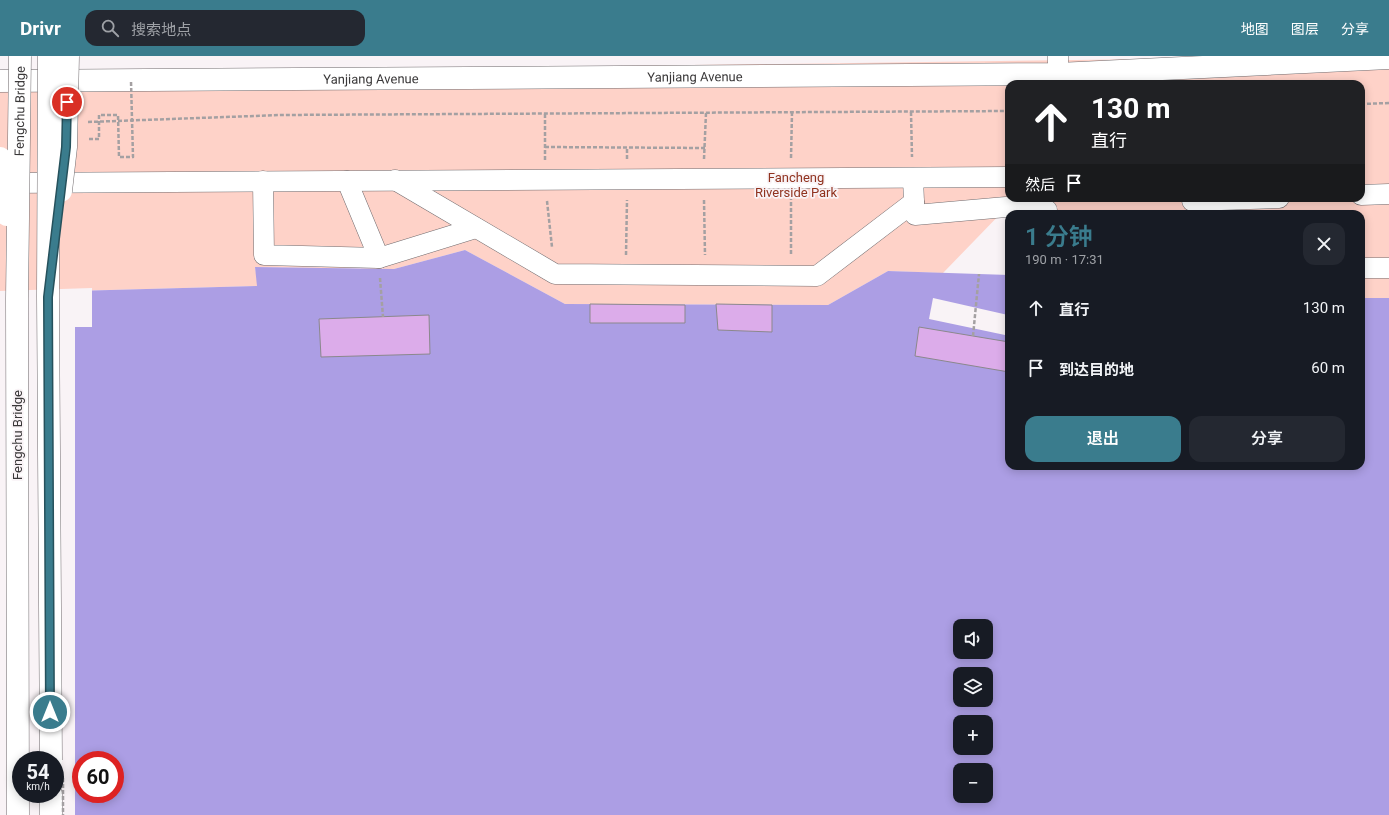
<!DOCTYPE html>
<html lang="zh">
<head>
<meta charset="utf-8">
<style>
  :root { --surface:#171b24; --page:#242831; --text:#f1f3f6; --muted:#9ea1a6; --accent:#3a7c8d }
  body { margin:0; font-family:Roboto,"Noto Sans SC",sans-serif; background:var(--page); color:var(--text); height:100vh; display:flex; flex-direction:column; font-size:15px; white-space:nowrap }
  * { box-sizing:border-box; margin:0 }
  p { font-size:13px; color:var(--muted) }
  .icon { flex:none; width:22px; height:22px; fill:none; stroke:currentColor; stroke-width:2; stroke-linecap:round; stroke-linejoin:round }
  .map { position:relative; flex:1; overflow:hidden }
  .sheet { position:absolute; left:1005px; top:154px; width:360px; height:260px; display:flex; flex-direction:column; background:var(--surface); border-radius:12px; box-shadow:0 2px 10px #0003 }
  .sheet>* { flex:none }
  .banner { position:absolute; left:1005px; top:24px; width:360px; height:122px; border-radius:12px; box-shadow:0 2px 10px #0003; background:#202124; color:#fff; overflow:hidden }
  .controls { position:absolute; left:953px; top:563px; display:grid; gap:8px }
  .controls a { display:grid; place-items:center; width:40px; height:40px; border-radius:8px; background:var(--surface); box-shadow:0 2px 10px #0003; font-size:20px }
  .speed { position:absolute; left:12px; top:695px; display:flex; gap:8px; font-size:20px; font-weight:700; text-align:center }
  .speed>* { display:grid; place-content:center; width:52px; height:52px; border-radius:50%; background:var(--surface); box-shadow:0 2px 10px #0003; line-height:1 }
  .speed small { font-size:10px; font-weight:400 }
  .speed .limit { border:6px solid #d22; background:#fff; color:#111 }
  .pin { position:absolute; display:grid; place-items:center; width:34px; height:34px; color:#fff; margin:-17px; border:2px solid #fff; border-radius:50%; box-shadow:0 1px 4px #0007 }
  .me { position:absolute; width:44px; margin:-22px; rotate:0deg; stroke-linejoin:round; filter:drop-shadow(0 0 3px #0008) }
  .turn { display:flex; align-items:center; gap:14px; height:84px; padding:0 20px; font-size:18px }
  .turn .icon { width:52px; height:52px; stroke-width:2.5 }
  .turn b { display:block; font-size:28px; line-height:34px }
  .then { display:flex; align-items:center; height:38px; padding:0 20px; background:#0003; gap:8px; font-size:15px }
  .round { display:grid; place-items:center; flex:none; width:42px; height:42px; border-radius:12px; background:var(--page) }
  .overview { display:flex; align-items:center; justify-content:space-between; height:68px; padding:0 20px }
  h1 { font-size:24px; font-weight:600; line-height:30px; color:var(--accent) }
  .primary-button { display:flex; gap:8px; margin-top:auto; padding:8px 20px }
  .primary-button a { flex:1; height:46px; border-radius:12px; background:var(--accent); color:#fff; font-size:16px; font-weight:600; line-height:46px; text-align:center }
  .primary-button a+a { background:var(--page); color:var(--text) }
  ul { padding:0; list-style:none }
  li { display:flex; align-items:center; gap:12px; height:60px; padding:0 20px }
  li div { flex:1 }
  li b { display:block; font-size:15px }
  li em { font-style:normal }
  header { display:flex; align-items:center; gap:24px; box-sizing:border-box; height:56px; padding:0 20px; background:var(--accent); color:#fff }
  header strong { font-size:19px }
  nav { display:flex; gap:22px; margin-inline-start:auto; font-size:14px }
  .search { width:280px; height:36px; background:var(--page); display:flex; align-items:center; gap:10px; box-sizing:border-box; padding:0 14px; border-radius:12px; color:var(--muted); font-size:15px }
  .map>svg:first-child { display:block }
  .green { fill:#fed2c8; fill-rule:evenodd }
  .water { fill:#ac9ee4; fill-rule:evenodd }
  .pier { fill:#f9f3f6; fill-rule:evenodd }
  .building { fill:#dcacea; stroke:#8b888c }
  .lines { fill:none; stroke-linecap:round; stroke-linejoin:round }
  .street-casing { stroke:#716c6f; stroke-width:21 }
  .secondary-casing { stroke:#716c6f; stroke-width:23 }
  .primary-casing { stroke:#716c6f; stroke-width:23 }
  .path { stroke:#a4a0a2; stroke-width:2.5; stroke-dasharray:4 2; stroke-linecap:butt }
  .street { stroke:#fff; stroke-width:20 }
  .secondary { stroke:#fff; stroke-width:22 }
  .primary { stroke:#fff; stroke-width:22 }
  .primary-bridge-casing { stroke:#716c6f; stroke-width:23; stroke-linecap:butt }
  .path-bridge { stroke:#a4a0a2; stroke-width:2.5; stroke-dasharray:4 2; stroke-linecap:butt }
  .primary-bridge { stroke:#fff; stroke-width:22 }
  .route-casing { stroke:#26515c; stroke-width:10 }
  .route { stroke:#3a7c8d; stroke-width:7 }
  .labels { text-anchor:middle; stroke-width:3.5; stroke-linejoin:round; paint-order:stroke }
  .street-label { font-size:13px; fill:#3a3839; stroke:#f9f3f6 }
  .park-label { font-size:13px; fill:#90331f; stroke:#f9f3f6 }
</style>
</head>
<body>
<header>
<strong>Drivr</strong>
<div class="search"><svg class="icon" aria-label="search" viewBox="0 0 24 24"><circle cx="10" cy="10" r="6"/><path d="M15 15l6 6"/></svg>搜索地点</div>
<nav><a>地图</a><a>图层</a><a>分享</a></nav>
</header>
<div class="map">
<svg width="1389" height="759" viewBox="0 0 1389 759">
  <rect width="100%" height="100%" fill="#f9f3f6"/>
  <path class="green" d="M1389,0V242H1361V158H1106L1007,151L943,217L888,215L828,249L565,248L465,194L394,213L255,211L258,230L0,237V18ZM1009,28H1361V142H1009Z"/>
  <path class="water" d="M465,194L565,248L828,249L888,215L1009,219V410H1361V242H1389V759H0V237L257,230L255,211L394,213ZM960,570H986V596H960ZM960,618H986V644H960ZM960,666H986V692H960ZM21,704H55V738H21ZM81,704H115V738H81ZM960,714H986V740H960Z"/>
  <g class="pier">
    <path d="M92,232V271H75V759H0V235ZM21,704H55V738H21Z"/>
    <polygon points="933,242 1008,259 1005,279 929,263"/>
  </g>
  <g class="building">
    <polygon points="590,248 685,249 685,267 590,267"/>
    <polygon points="716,248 772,249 772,276 718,274"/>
    <polygon points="429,259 430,298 321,301 319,263"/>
    <polygon points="919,271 1009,286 1009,316 915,300"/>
  </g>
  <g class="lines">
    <g class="street-casing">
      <g id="street">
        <polyline points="1058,18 1058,0"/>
        <polyline points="395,124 555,218 817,220 914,146 913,122"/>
        <polyline points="263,125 264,199 379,202 476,172"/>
        <polyline points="347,125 379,202"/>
        <polyline points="3,127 1009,121"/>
        <polyline points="1361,139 1389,138"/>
        <polyline points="1192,145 1279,142"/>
        <polyline points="914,146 915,159 1006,151 1047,154"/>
        <polyline points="1361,212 1389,212"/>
      </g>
    </g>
    <g class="secondary-casing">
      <g id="secondary">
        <path id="s1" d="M0,25L1058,18L1389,2"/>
      </g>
    </g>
    <g class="primary-casing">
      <polyline id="primary" points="51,738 51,759"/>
    </g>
    <g class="path">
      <polyline points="1361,48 1389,47"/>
      <polyline points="911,56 912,101"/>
      <polyline points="545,58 545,104"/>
      <polyline points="88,66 281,59 1009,55"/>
      <polyline points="545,91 705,92"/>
      <polyline points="791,102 792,57"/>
      <polyline points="627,103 627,91"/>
      <polyline points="704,103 706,57"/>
      <polyline points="704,144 705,199"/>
      <polyline points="547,145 552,191"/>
      <polyline points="791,198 791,143"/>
      <polyline points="626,199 627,144"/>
      <polyline points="380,222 383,261"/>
      <polyline points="973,280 979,218"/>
    </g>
    <use href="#street" class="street"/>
    <use href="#secondary" class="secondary"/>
    <use href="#primary" class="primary"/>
    <g class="primary-bridge-casing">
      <g id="primary-bridge">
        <polyline points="49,0 48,241 51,704"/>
        <polyline points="0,102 7,159"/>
        <polyline points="61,135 66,91 68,0"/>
        <path id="s2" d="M18,759L17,243L20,0"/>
      </g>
    </g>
    <g class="path-bridge">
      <polyline points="89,83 99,83 99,59 118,59 119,101 133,101 131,25"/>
      <polyline points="63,722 63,759"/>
    </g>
    <use href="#primary-bridge" class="primary-bridge"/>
  </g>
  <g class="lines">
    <g class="route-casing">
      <polyline id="route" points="50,656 48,241 66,91 67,46"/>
    </g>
    <use href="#route" class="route"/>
  </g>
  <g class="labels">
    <g class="street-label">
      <text dy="5" stroke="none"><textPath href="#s1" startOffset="695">Yanjiang Avenue</textPath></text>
      <text dy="5" stroke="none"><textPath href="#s1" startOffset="371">Yanjiang Avenue</textPath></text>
      <text dy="5" stroke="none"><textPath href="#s2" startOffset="704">Fengchu Bridge</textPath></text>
      <text transform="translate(17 379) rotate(-90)" y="5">Fengchu Bridge</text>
    </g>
    <g class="park-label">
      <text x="796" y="126">Fancheng<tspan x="796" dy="15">Riverside Park</tspan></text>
    </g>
  </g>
</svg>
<div class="controls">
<a><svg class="icon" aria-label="sound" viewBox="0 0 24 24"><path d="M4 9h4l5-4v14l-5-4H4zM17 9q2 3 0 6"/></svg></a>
<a><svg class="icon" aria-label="layers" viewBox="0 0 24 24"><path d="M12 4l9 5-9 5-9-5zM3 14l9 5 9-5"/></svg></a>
<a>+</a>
<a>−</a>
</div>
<div class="speed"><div>54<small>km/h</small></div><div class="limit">60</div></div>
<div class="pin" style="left:67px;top:46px;background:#d93025"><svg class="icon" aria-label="arrive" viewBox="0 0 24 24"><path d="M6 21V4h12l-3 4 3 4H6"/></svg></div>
<svg class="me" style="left:50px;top:656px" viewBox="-20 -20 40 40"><circle r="17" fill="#3a7c8d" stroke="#fff" stroke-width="3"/><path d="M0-11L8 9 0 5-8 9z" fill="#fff"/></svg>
<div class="banner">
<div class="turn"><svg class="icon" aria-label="ahead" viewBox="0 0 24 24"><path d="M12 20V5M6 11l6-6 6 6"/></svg><div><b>130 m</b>直行</div></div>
<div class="then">然后<svg class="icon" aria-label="arrive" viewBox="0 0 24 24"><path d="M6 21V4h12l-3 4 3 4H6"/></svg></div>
</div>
<section class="sheet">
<div class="overview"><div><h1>1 分钟</h1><p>190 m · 17:31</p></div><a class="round"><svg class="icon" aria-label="close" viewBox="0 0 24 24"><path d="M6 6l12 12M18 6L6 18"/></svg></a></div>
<ul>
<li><svg class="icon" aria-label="ahead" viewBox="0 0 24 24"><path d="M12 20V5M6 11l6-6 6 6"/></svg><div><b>直行</b></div><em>130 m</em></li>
<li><svg class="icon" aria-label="arrive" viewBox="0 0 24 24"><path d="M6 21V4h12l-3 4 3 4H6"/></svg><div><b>到达目的地</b></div><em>60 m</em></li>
</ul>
<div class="primary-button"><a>退出</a><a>分享</a></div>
</section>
</div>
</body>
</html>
